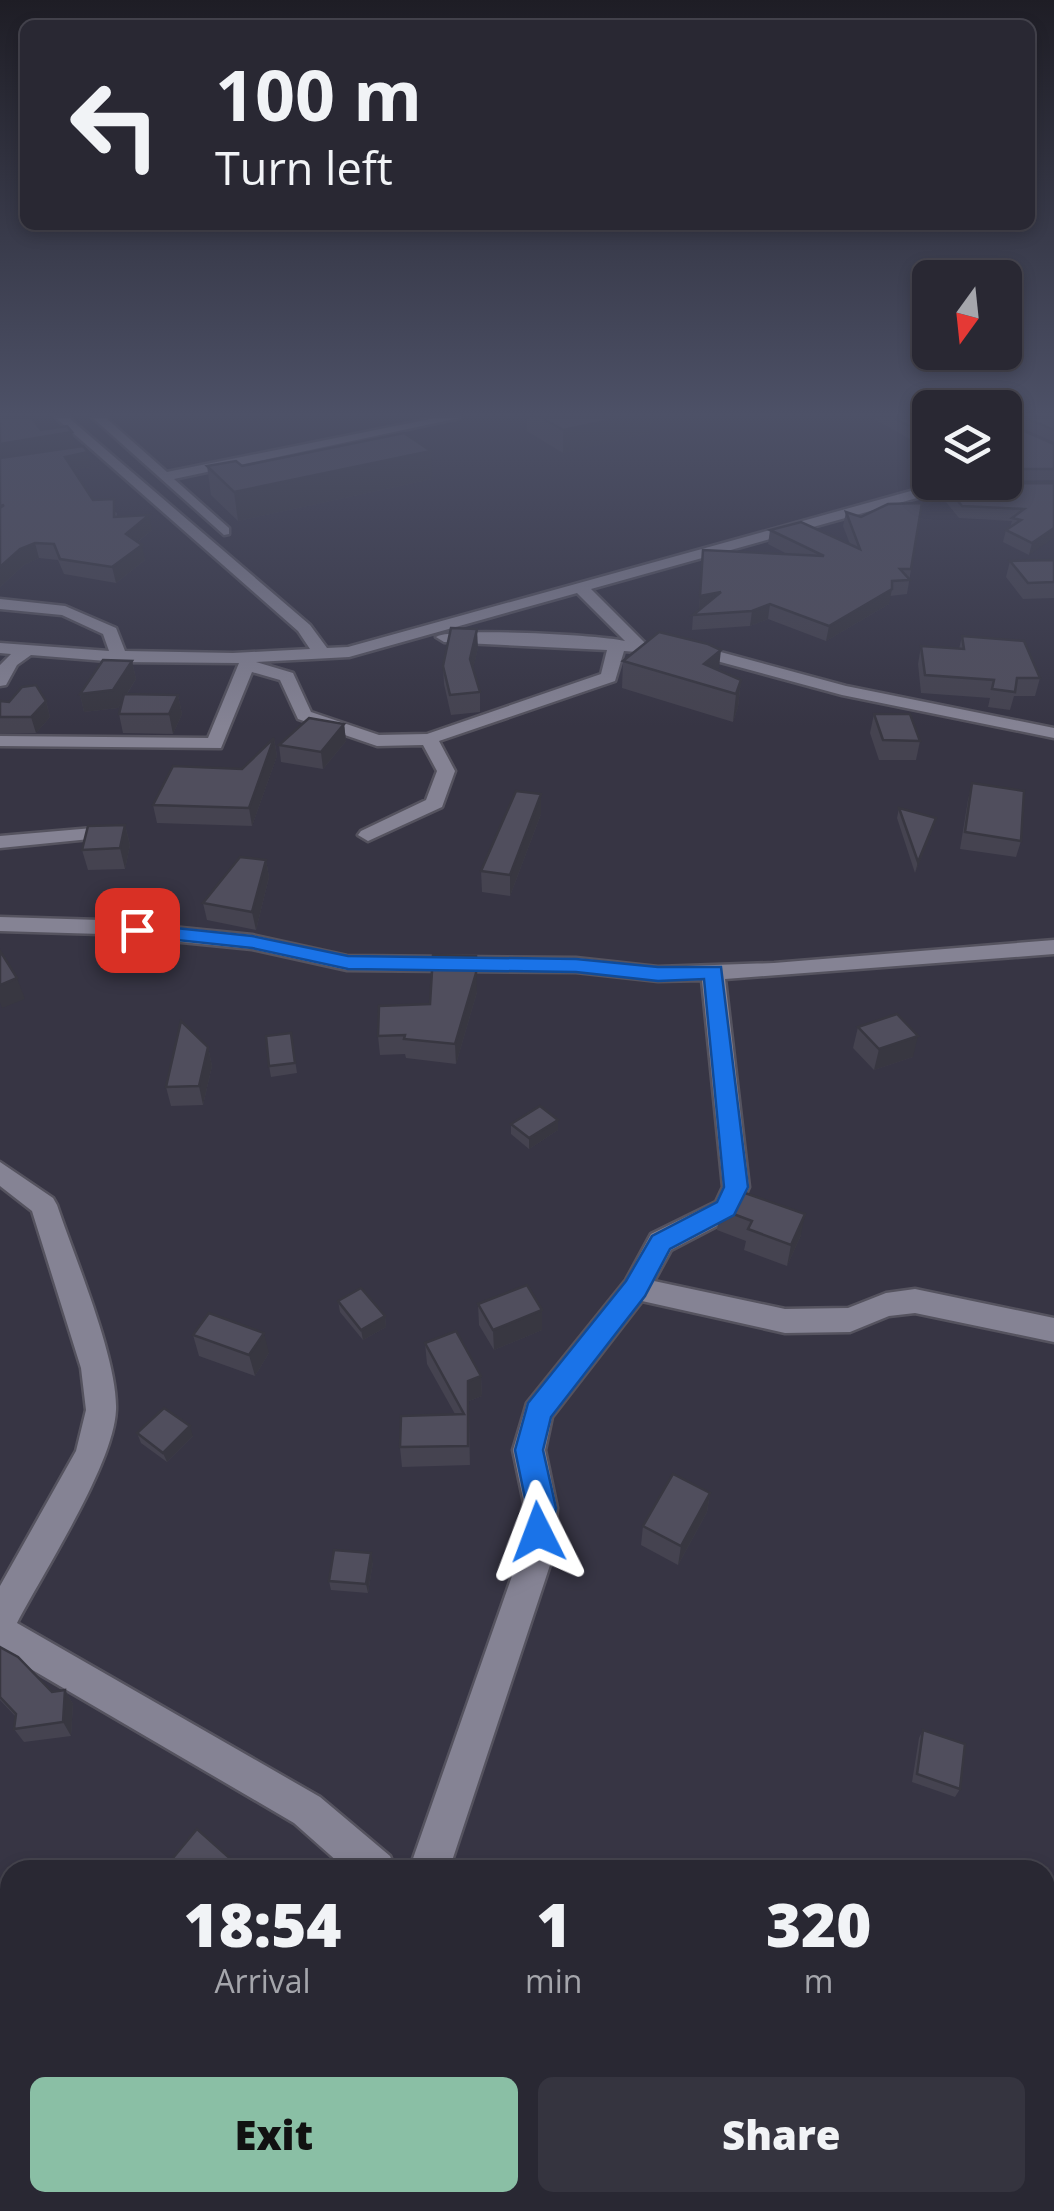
<!DOCTYPE html>
<html lang="en">
<head>
<meta charset="utf-8">
<style>
  :root { --surface:#292833; --page:#35343f; --text:#f1f3f6; --muted:#a5a6ac; --line:#45444e; --accent:#8abfa5 }
  body { margin:0; font-family:"Open Sans",sans-serif; background:var(--page); color:var(--text); height:100vh; display:flex; flex-direction:column; font-size:38px; white-space:nowrap }
  * { box-sizing:border-box; margin:0 }
  p { font-size:32px; color:var(--muted) }
  .icon { flex:none; width:55px; height:55px; fill:none; stroke:currentColor; stroke-width:2; stroke-linecap:round; stroke-linejoin:round }
  .map { position:relative; flex:1; overflow:hidden }
  .side { position:absolute; left:0px; top:1860px; width:1055px; height:352px; display:flex; flex-direction:column; background:var(--surface); border-radius:30px 30px 0 0; box-shadow:0 5px 15px #0003,0 0 0 2px var(--line) }
  .side>* { flex:none }
  .hud { position:absolute; left:20px; top:20px; width:1015px; height:210px; border-radius:15px; box-shadow:0 5px 15px #0003,0 0 0 2px var(--line); background:#292833; color:var(--text); overflow:hidden }
  .needle { width:65px; rotate:195deg }
  .controls { position:absolute; left:912px; top:260px; display:grid; gap:20px }
  .controls a { display:grid; place-items:center; width:110px; height:110px; border-radius:15px; background:var(--surface); box-shadow:0 5px 15px #0003,0 0 0 2px var(--line); font-size:50px }
  .pin { position:absolute; display:grid; place-items:center; width:85px; height:85px; color:#fff; margin:-42px; border-radius:20px; box-shadow:0 5px 15px #0006 }
  .me { position:absolute; width:110px; margin:-55px; rotate:357deg; stroke-linejoin:round; filter:drop-shadow(0 0 8px #0008) }
  .turn { display:flex; align-items:center; gap:35px; height:210px; padding:0 30px; font-size:45px }
  .turn .icon { width:130px; height:130px; stroke-width:2.5 }
  .turn b { display:block; font-size:70px; line-height:85px }
  .eta { display:flex; justify-content:space-evenly; align-items:center; height:170px; text-align:center }
  .eta b { font-size:60px; font-weight:800; line-height:70px }
  .button { display:flex; gap:20px; margin-top:auto; padding:20px 30px }
  .button a { flex:1; height:115px; border-radius:15px; background:var(--accent); color:#111; font-size:40px; font-weight:800; line-height:115px; text-align:center }
  .button a+a { background:var(--page); color:var(--text) }
  .map>svg:first-child { display:block }
  .lines { fill:none; stroke-linecap:round; stroke-linejoin:round }
  .minor-casing { stroke:#55535f; stroke-width:5 }
  .minor { fill:#858394; fill-rule:evenodd }
  .wall { fill:#454350 }
  .shaded-wall { fill:#383741 }
  .building { fill:#504e5d; stroke:#383741; stroke-width:2.5 }
  .route { fill:#1a73e8; stroke:#114b97; stroke-width:2.5 }
</style>
</head>
<body>
<div class="map">
<svg width="1054" height="2211" viewBox="0 0 1054 2211">
  <rect width="100%" height="100%" fill="#373544"/>
  <g class="lines">
    <g class="minor-casing">
      <g id="minor">
        <path d="M56,418H69L310,625L327,648L348,647L918,489L979,483V489L924,496L591,589L645,643L702,647L846,686L1054,728V738L842,695L702,657L624,651L615,681L439,741L455,771L442,807L368,841L358,835L361,831L426,800L437,771L423,745L377,746L298,719L280,680L252,672L221,748L0,746V736L208,738L239,663L119,662L31,655L17,665L6,685L0,686V665L11,654L0,653V643L109,651L103,634L62,615L0,609V599L65,606L116,628L125,651L233,653L310,649L298,631ZM577,593L625,641C603,635 450,627 436,637L444,642L607,650L601,674L427,734L379,735L311,712L293,673L256,662L349,657Z"/>
        <polygon points="93,418 106,418 167,472 435,418 459,418 174,479 229,528 229,534 224,535"/>
        <polygon points="93,828 100,830 100,838 0,848 0,836"/>
        <polygon points="0,917 101,920 252,935 347,956 576,958 658,967 774,963 1054,940 1054,954 725,979 749,1187 736,1216 671,1250 654,1281 785,1309 848,1308 886,1293 915,1289 1054,1318 1054,1342 915,1313 889,1316 850,1332 785,1333 642,1301 552,1417 545,1450 557,1508 553,1556 449,1870 409,1870 519,1556 525,1508 513,1450 527,1403 626,1280 651,1234 716,1202 723,1187 702,980 658,981 576,972 347,970 252,949 101,934 0,931"/>
        <path d="M0,1162L53,1198L57,1205C74,1256 118,1359 116,1410C114,1464 44,1571 17,1623L320,1797L390,1856L396,1870H347L294,1823L0,1651V1586L76,1451L86,1410L81,1368L32,1211L0,1186Z"/>
        <polygon points="860,2202 912,2202 916,2211 863,2211"/>
      </g>
    </g>
    <use href="#minor" class="minor"/>
  </g>
  <g class="wall">
    <polygon points="0,418 41,430 75,446 34,453 91,467 74,470 93,500 117,513 117,517 152,530 138,542 145,560 116,583 64,574 58,560 39,558 24,565 0,587"/>
    <polygon points="527,418 651,418 650,433 563,453 527,431"/>
    <polygon points="872,418 930,418 930,450"/>
    <polygon points="1005,418 1054,418 1054,442 1006,421 1006,423 1054,444 1054,480 1005,481"/>
    <polygon points="207,466 432,479 238,521 211,495"/>
    <polygon points="1054,483 1029,555 1003,542 1006,530 1010,527 1012,521 959,518 941,496 944,484"/>
    <polygon points="922,503 907,594 890,596 889,604 826,641 768,619 750,626 692,630 693,615 699,610 703,550 789,555 768,544 770,530 850,544 843,526 846,512 861,517"/>
    <polygon points="1054,560 1054,598 1023,599 1006,577 1010,561"/>
    <polygon points="962,636 1040,678 1035,696 1014,696 1010,710 988,707 990,698 921,693 918,664 921,646 959,649"/>
    <polygon points="478,648 473,668 480,692 480,712 451,715 444,684 443,666"/>
    <polygon points="132,661 136,679 127,694 178,695 182,714 173,734 123,733 119,714 123,700 118,708 84,712 80,694"/>
    <polygon points="623,661 741,680 738,707 733,722 622,688"/>
    <polygon points="0,701 46,701 50,717 36,733 0,733"/>
    <polygon points="874,714 920,741 916,760 879,760 870,733"/>
    <polygon points="344,724 346,741 323,769 281,762 279,745"/>
    <polygon points="274,738 277,756 252,826 157,823 153,805 242,769"/>
    <polygon points="972,783 1021,841 1016,857 960,849 968,800"/>
    <polygon points="899,808 936,818 933,828 915,873 897,818"/>
    <polygon points="541,814 510,896 482,892 481,871"/>
    <polygon points="125,825 130,845 125,869 88,870 82,850"/>
    <polygon points="266,860 269,877 256,930 207,920 203,903"/>
    <polygon points="477,992 456,1064 406,1058 405,1054 380,1055 378,1036 430,1004"/>
    <polygon points="858,1027 913,1057 874,1070 853,1048"/>
    <polygon points="291,1033 297,1073 271,1077 269,1066"/>
    <polygon points="208,1047 212,1066 203,1105 171,1106 166,1087"/>
    <polygon points="558,1120 558,1130 529,1149 511,1134 511,1124"/>
    <polygon points="720,1209 801,1235 787,1266 744,1250 746,1241 717,1230"/>
    <polygon points="338,1301 385,1316 386,1327 363,1340 340,1312"/>
    <polygon points="478,1304 542,1330 494,1350 479,1325"/>
    <polygon points="193,1335 269,1353 255,1376 199,1356"/>
    <polygon points="425,1343 481,1376 482,1396 469,1401 470,1465 402,1467 400,1447 455,1414 427,1364"/>
    <polygon points="137,1433 193,1436 167,1462 141,1443"/>
    <polygon points="710,1493 707,1512 678,1565 641,1545 643,1526"/>
    <polygon points="373,1562 368,1593 331,1590 329,1581"/>
    <polygon points="0,1647 52,1692 65,1690 73,1704 71,1736 24,1742 14,1729 16,1717 0,1700"/>
    <polygon points="923,1730 960,1789 955,1797 912,1782 919,1738"/>
    <polygon points="560,2202 607,2202 606,2210 617,2211 586,2211"/>
    <polygon points="726,2202 793,2202 789,2211 736,2211"/>
    <polygon points="1027,2202 1045,2202 1054,2211 1028,2211"/>
  </g>
  <g class="shaded-wall">
    <polygon points="619,418 651,418 650,433 563,453 563,430"/>
    <polygon points="72,432 75,446 0,459 0,444"/>
    <polygon points="431,451 432,479 238,521 234,492"/>
    <polygon points="88,452 91,467 68,471 65,457"/>
    <polygon points="149,515 152,530 129,549 126,534"/>
    <polygon points="1054,528 1054,538 1029,555 1032,543"/>
    <polygon points="35,543 39,558 24,565 0,587 0,567 20,549"/>
    <polygon points="142,545 145,560 116,583 112,567"/>
    <polygon points="892,589 889,604 826,641 829,626"/>
    <polygon points="721,592 699,611 700,596"/>
    <polygon points="770,604 768,619 750,626 752,611"/>
    <polygon points="477,629 478,648 471,678 470,659"/>
    <polygon points="721,650 718,677 704,664"/>
    <polygon points="132,661 136,679 118,708 84,712 80,694"/>
    <polygon points="741,680 738,707 733,722 736,694"/>
    <polygon points="178,695 182,714 173,734 169,714"/>
    <polygon points="46,701 50,717 36,733 31,717"/>
    <polygon points="344,724 346,741 323,769 321,752"/>
    <polygon points="274,738 277,756 252,826 249,808"/>
    <polygon points="541,794 541,814 510,896 510,875"/>
    <polygon points="936,818 933,828 915,873 918,862"/>
    <polygon points="125,825 130,845 125,869 120,848"/>
    <polygon points="266,860 269,877 256,930 252,912"/>
    <polygon points="476,956 477,992 456,1064 455,1044"/>
    <polygon points="17,978 25,999 2,1008 0,1002 0,985"/>
    <polygon points="918,1036 913,1057 874,1070 879,1049"/>
    <polygon points="208,1047 212,1066 203,1105 199,1086"/>
    <polygon points="558,1120 558,1130 529,1149 529,1138"/>
    <polygon points="805,1214 801,1235 787,1266 791,1245"/>
    <polygon points="542,1310 542,1330 494,1350 493,1330"/>
    <polygon points="385,1316 386,1327 363,1340 361,1330"/>
    <polygon points="264,1333 269,1353 255,1376 249,1355"/>
    <polygon points="481,1376 482,1396 469,1401 470,1465 468,1381"/>
    <polygon points="190,1426 193,1436 167,1462 163,1453"/>
    <polygon points="710,1493 707,1512 678,1565 681,1546"/>
    <polygon points="371,1553 373,1562 368,1593 366,1584"/>
    <polygon points="65,1690 73,1704 71,1736 63,1722"/>
  </g>
  <g class="building">
    <polygon points="0,418 32,418 41,430 67,426 72,432 0,444"/>
    <polygon points="542,418 619,418 563,430"/>
    <polygon points="894,418 930,418 930,437"/>
    <polygon points="1005,418 1006,423 1054,444 1054,469 1005,469"/>
    <polygon points="1026,418 1054,418 1054,430"/>
    <polygon points="404,433 431,451 234,492 207,466 236,461 242,466"/>
    <polygon points="83,446 88,452 65,457 93,500 114,499 114,517 149,515 126,534 142,545 112,567 60,559 54,544 35,543 20,549 0,567 0,508 4,505 0,506 0,458"/>
    <polygon points="1054,483 1054,528 1032,543 1006,530 1021,520 1012,518 1024,509 962,506 944,484"/>
    <polygon points="922,503 911,569 900,569 910,580 892,581 892,589 829,626 770,604 752,611 693,615 721,592 700,596 703,550 824,556 770,530 801,522 860,549 846,512 861,517 888,504"/>
    <polygon points="1054,560 1054,582 1028,583 1010,561"/>
    <polygon points="451,628 477,629 470,659 480,692 450,695 443,666"/>
    <polygon points="659,632 708,644 721,650 704,664 741,680 736,694 623,661"/>
    <polygon points="962,636 1024,641 1040,678 1017,678 1015,692 992,689 994,680 925,675 921,646 964,649"/>
    <polygon points="103,660 132,661 113,690 80,694"/>
    <polygon points="36,685 46,701 31,717 0,717 0,701 9,702 22,687"/>
    <polygon points="124,694 178,695 169,714 119,714"/>
    <polygon points="874,714 910,714 920,741 883,740"/>
    <polygon points="309,718 344,724 321,752 279,745"/>
    <polygon points="274,738 249,808 153,805 173,766 242,769"/>
    <polygon points="972,783 1024,791 1021,841 965,832"/>
    <polygon points="516,791 541,794 510,875 481,871"/>
    <polygon points="899,808 936,818 918,862"/>
    <polygon points="125,825 120,848 82,850 88,826"/>
    <polygon points="240,857 266,860 252,912 203,903"/>
    <polygon points="0,951 17,978 0,985"/>
    <polygon points="433,955 476,956 476,973 455,1044 404,1039 405,1035 378,1036 379,1006 430,1004"/>
    <polygon points="897,1014 918,1036 879,1049 858,1027"/>
    <polygon points="181,1021 208,1047 199,1086 166,1087"/>
    <polygon points="291,1033 295,1063 269,1066 266,1036"/>
    <polygon points="540,1106 558,1120 529,1138 511,1124"/>
    <polygon points="745,1193 805,1214 791,1245 748,1229 752,1221 720,1209"/>
    <polygon points="527,1285 542,1310 493,1330 478,1304"/>
    <polygon points="361,1288 385,1316 361,1330 338,1301"/>
    <polygon points="209,1313 264,1333 249,1355 193,1335"/>
    <polygon points="456,1331 481,1376 468,1381 468,1446 400,1447 401,1416 464,1414 425,1343"/>
    <polygon points="164,1408 190,1426 163,1453 137,1433"/>
    <polygon points="673,1474 710,1493 681,1546 643,1526"/>
    <polygon points="334,1550 371,1553 366,1584 329,1581"/>
    <polygon points="0,1647 18,1657 52,1692 65,1690 63,1722 14,1729 16,1714 0,1697"/>
    <polygon points="923,1730 965,1744 960,1789 917,1774"/>
    <polygon points="197,1829 243,1870 163,1870"/>
    <polygon points="1045,2179 1054,2180 1054,2211 1043,2211 1042,2202 1045,2202"/>
    <polygon points="457,2202 518,2202 515,2211 454,2211"/>
    <polygon points="584,2202 607,2202 606,2210"/>
    <polygon points="741,2202 793,2202 789,2211 752,2211"/>
  </g>
  <linearGradient id="sky" x2="0" y2="1"><stop stop-color="#1e1d25"/><stop offset="0.57" stop-color="#4d5167"/><stop offset="1" stop-color="#4d5167" stop-opacity="0"/></linearGradient>
  <rect width="1054" height="727" fill="url(#sky)"/>
  <polygon class="route" points="137,924 252,936 348,956 576,959 658,967 721,967 748,1187 734,1215 670,1249 645,1296 551,1417 543,1450 556,1508 549,1542 538,1546 528,1542 524,1532 527,1508 515,1450 528,1403 626,1281 652,1236 717,1202 724,1187 704,979 658,981 576,972 348,969 252,948 130,935 130,926"/>
</svg>
<div class="controls">
<a><svg class="needle" viewBox="-14 -14 28 28"><path d="M0-13l5 13h-10z" fill="#e53935"/><path d="M0 13l5-13h-10z" fill="#a5a6ac"/></svg></a>
<a><svg class="icon" aria-label="layers" viewBox="0 0 24 24"><path d="M12 4l9 5-9 5-9-5zM3 14l9 5 9-5"/></svg></a>
</div>
<div class="pin" style="left:137px;top:930px;background:#d93025"><svg class="icon" aria-label="arrive" viewBox="0 0 24 24"><path d="M6 21V4h12l-3 4 3 4H6"/></svg></div>
<svg class="me" style="left:538px;top:1532px" viewBox="-20 -20 40 40"><path d="M0-17L14 15 0 8-14 15z" fill="#1a73e8" stroke="#fff" stroke-width="4"/></svg>
<div class="hud">
<div class="turn"><svg class="icon" aria-label="left" viewBox="0 0 24 24"><path d="M17 20v-9H6M10 6l-5 5 5 5"/></svg><div><b>100 m</b>Turn left</div></div>
</div>
<section class="side">
<div class="eta">
<div><b>18:54</b><p>Arrival</p></div>
<div><b>1</b><p>min</p></div>
<div><b>320</b><p>m</p></div>
</div>
<div class="button"><a>Exit</a><a>Share</a></div>
</section>
</div>
</body>
</html>
